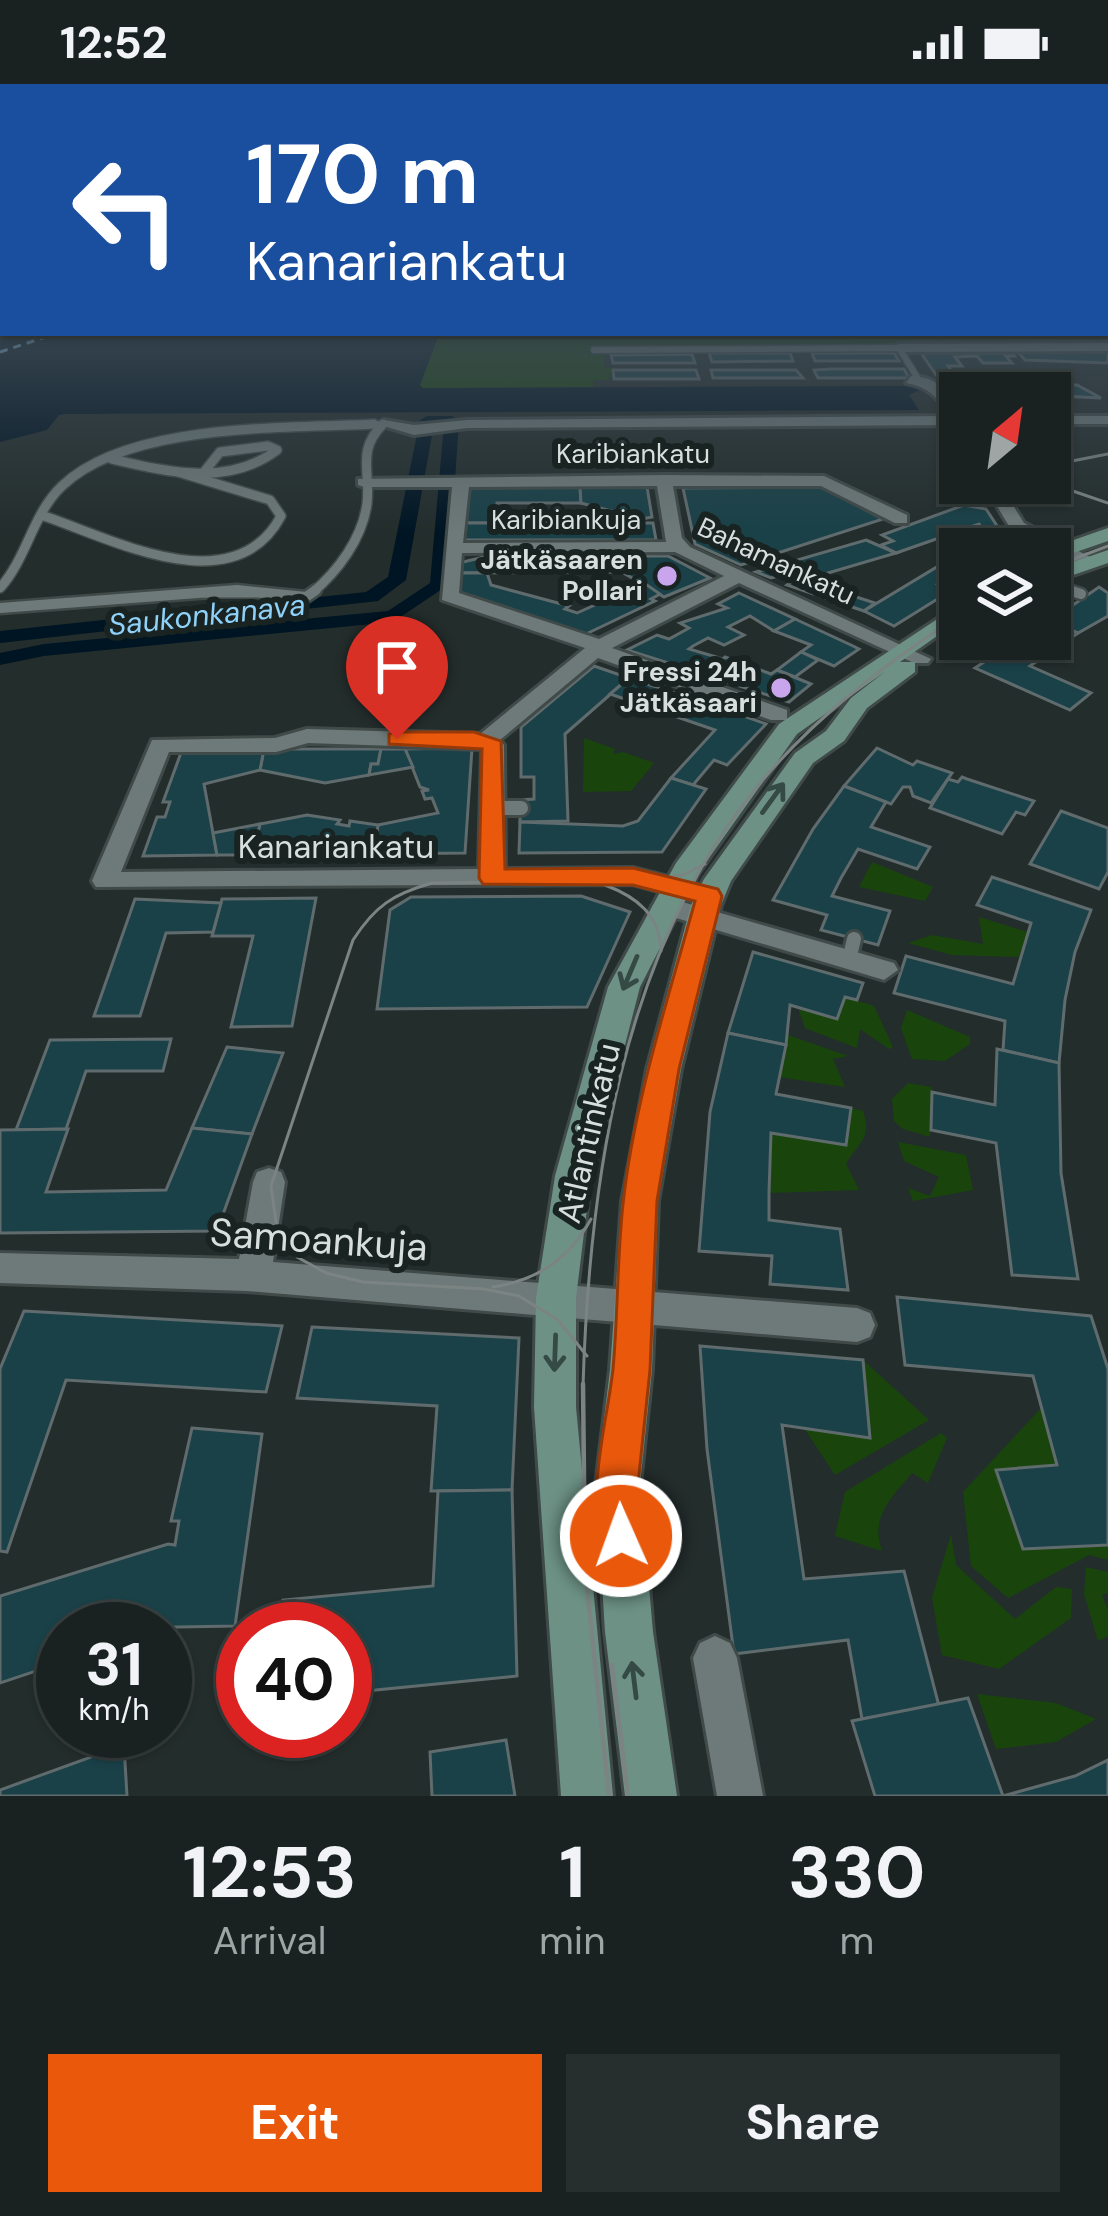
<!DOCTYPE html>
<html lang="en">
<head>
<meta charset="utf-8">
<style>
  :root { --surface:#1a2221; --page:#272f2e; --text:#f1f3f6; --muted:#9fa4a5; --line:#383f3f; --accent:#ea580c }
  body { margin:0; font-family:"DM Sans",sans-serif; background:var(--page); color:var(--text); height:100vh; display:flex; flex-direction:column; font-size:45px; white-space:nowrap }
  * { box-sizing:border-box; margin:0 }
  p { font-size:39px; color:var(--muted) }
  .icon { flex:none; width:66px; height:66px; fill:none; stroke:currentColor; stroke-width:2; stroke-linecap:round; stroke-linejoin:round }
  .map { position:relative; height:1712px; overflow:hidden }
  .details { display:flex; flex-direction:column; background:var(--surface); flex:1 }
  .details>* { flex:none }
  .hud { position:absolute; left:0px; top:0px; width:1110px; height:252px; box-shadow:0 3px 9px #0004,0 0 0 3px var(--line); background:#1a4fa0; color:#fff; overflow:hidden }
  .needle { width:78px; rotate:29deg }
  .controls { position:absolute; left:939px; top:288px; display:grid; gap:24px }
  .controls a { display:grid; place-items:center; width:132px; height:132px; border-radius:0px; background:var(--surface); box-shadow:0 3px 9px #0004,0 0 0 3px var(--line); font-size:60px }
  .speed { position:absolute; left:36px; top:1518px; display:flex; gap:24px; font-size:60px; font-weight:700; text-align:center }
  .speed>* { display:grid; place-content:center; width:156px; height:156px; border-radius:50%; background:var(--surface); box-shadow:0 3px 9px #0004,0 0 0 3px var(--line); line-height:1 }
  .speed small { font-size:30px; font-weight:400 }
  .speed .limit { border:18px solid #d22; background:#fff; color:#111 }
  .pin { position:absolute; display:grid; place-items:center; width:102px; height:102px; color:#fff; margin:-123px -51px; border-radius:50% 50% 50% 0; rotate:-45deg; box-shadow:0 0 12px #0007 }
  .pin .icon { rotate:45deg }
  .me { position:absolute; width:132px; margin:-66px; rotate:358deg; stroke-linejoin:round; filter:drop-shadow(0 0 9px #0008) }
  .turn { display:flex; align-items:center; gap:42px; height:252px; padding:0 48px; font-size:54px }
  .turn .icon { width:156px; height:156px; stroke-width:2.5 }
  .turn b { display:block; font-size:84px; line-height:102px }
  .eta { display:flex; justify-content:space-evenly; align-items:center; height:204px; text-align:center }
  .eta b { font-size:72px; font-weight:700; line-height:84px }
  .primary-button { display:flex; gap:24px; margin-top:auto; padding:24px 48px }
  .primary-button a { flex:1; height:138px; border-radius:0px; background:var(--accent); color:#fff; font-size:48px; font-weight:700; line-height:138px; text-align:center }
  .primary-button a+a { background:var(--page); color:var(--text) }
  .status { display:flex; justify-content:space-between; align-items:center; height:84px; padding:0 60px; background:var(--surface); direction:ltr }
  .status svg { height:33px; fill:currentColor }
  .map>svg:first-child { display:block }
  .green { fill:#19450d }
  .water { fill:#001523 }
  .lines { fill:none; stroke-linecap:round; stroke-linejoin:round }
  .canal { fill:#001523; fill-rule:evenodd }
  .ferry { stroke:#8fd1f8; stroke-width:3; stroke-dasharray:8 6; stroke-linecap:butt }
  .building { fill:#1a4148; stroke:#5f6b6d; stroke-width:3 }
  .lane-far3-casing { stroke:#404a49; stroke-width:9 }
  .lane-far2-casing { stroke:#404a49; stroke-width:12 }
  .lane-far1-casing { stroke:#404a49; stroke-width:15 }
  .lane-casing { stroke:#404a49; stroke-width:20 }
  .street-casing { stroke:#404a49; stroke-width:6 }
  .secondary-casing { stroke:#404a49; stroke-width:6 }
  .lane-far3 { stroke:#6e7a79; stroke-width:6 }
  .lane-far2 { stroke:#6e7a79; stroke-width:9 }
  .lane-far1 { stroke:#6e7a79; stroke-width:10 }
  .lane { stroke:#6e7a79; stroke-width:14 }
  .street { fill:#6e7a79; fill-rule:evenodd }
  .secondary { fill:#6d9285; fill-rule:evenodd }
  .tram-far1 { stroke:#7b8483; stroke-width:3 }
  .tram { stroke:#7b8483; stroke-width:4.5 }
  .oneway { stroke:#364a45 }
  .route { fill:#ea580c; stroke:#983908; stroke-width:3 }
  .poi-dot { fill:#c9a5ee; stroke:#192422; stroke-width:4.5 }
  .labels { text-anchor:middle; stroke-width:12; stroke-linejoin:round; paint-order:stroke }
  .far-street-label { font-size:27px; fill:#d7dedd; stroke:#192422 }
  .far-poi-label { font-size:27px; font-weight:bold; fill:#d7dedd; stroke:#192422; text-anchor:end }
  .far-water-label { font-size:30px; font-style:italic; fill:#8fd1f8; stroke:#192422 }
  .street-label { font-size:33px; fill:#d7dedd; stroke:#192422 }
  .near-street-label { font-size:39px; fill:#d7dedd; stroke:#192422 }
</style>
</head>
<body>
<div class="status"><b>12:52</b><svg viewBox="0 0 49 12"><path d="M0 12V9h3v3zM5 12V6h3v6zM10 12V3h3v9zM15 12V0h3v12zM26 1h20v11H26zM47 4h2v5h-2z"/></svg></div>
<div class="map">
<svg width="1108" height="1712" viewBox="0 0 1108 1712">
  <rect width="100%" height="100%" fill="#232d2c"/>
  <g class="green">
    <polygon points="444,249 1093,249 1108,260 589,265 589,271 605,270 604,283 612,284 609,296 593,296 593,303 423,304 419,301 437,255"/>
    <polygon points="584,654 615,665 613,670 623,668 654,679 631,707 583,708"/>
    <polygon points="872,778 933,803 925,817 859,803"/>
    <polygon points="979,833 1028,848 1019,873 952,871 908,859 932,851 983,860"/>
    <polygon points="845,913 874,922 893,963 889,965 860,945 857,964 805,944 798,924 836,935"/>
    <polygon points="907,926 970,953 970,960 945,977 912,975 901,944"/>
    <polygon points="788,951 848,972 833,975 845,1003 779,993"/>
    <polygon points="908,999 932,1003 930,1053 903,1045 894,1037 892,1015"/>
    <path d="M851,1024L863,1027C872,1055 859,1058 846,1080L859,1106L769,1109L771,1049L845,1061Z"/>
    <polygon points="898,1058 966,1071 973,1106 913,1117 908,1104 930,1112 939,1093 904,1077"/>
    <polygon points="863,1276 929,1336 835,1391 804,1344 870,1353"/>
    <polygon points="1042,1323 1057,1381 997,1387 1022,1464 1108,1461 1108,1476 1089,1471 1008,1514 971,1482 963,1408"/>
    <path d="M941,1349L947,1354L928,1399L912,1389C891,1414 870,1433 882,1467L835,1452L845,1408Z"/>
    <polygon points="951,1450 956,1481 1015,1535 1056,1503 1072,1505 1071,1534 999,1585 942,1571 932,1514"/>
    <polygon points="1086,1483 1108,1488 1108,1509 1102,1511 1108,1526 1108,1552 1098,1557 1084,1510"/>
    <polygon points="977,1610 1056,1619 1096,1635 1056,1658 996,1665"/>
  </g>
  <polygon class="water" points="0,211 3,249 444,249 437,256 420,301 423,304 914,302 920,306 909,311 919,326 67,330 59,331 47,346 0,358"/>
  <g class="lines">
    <polygon class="canal" points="427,332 452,332 459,336 448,501 393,538 44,572 0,581 0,569 44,560 388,527 430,499 444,340 434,340 406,496 378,517 0,559 0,547 366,508 388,493 420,336"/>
    <polyline class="ferry" points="0,268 58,249"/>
  </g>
  <g class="building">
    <polygon points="1018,268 1108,268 1108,279 1025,276"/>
    <polygon points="709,269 790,269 793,277 712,278"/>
    <polygon points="812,269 894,269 899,277 815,277"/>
    <polygon points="921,269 1011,269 1014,272 1006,272 1012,279 983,279 977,272 955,273 962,282 948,282 957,295 939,295"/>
    <polygon points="692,270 695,279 613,279 611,271"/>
    <polygon points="831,285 904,285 909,294 818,294 814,286"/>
    <polygon points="613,286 696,286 699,295 614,295"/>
    <polygon points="711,286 796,286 803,294 713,294"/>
    <polygon points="986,292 999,292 1006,301 1023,301 1029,309 1053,309 1048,301 1077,301 1101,314 998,309"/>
    <polygon points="580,403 581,419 497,419 496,439 463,439 465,404"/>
    <polygon points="580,403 647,403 652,433 642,435 581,419"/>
    <polygon points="822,403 883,435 741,481 695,460 683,404"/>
    <polygon points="964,421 986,425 1005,454 1028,464 1001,465 984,458 989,455 979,440 896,469 881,461 893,457 882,451"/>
    <polygon points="463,439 653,439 656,456 463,456"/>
    <polygon points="866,456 896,469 804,496 875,519 864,527 787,501 795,495 783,491 771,494 756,488"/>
    <polygon points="960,469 960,487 938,500 952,506 894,542 864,527"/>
    <polygon points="597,471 621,474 622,488 459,489 463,478 488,472"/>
    <polygon points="619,472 668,472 710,494 664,513 622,488"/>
    <polygon points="459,489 487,489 491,501 569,522 565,525 577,529 635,503 647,501 660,510 651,515 655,517 586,550 459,510"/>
    <polygon points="1099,503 1108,509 1108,532 1078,549 1050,537"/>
    <polygon points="739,509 795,535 774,547 750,532 728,543 744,551 724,561 708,554 693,562 689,565 723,575 706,591 627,566 657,551 669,555 689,544 680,539 727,524 718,520"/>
    <polygon points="795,535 851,561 859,565 834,582 801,568 811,561 774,547"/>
    <polygon points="1050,537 1078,549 1030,582 1091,609 1070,626 975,584 1019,555 1050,555"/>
    <polygon points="801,568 818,576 795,593 777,586"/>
    <polygon points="725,573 771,590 777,586 811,600 789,618 706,591"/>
    <polygon points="594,582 629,594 565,650 568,737 520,738 520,716 534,715 534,693 521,693 521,643"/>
    <polygon points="629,594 741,631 766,640 727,681 714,676 693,701 671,694 715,646 610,610"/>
    <polygon points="472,664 465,769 373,770 378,741 438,729 432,714 425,715 422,707 429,706 420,703 405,665"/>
    <polygon points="877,664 913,681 917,677 952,689 931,719 913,712 910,703 903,703 891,720 844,702"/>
    <polygon points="264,665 381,665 378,680 371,680 369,691 325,699 260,686"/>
    <polygon points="264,665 260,686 204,700 217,771 143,772 157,733 165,733 170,718 163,718 182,666"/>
    <polygon points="381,665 405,665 413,683 369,691 371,680 378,680"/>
    <polygon points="962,693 967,695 1034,717 1025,731 1016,728 1002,750 930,724 948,695 958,698"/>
    <polygon points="671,694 706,705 662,768 519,769 520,738 623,742 638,737"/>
    <polygon points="844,702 886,718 871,743 930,763 917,785 858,765 841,794 832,812 890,827 878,861 821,846 827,831 773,816 813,745"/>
    <polygon points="1061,727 1108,744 1108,788 1099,805 1030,780"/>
    <polygon points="307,731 340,736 337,740 349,742 350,737 378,741 373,770 244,771 249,752 257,752 260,740"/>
    <polygon points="260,740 257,752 249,752 244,771 217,771 213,749"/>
    <polygon points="992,793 1091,826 1075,868 1065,916 1059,979 1003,966 1005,937 894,909 906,872 1013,900 1031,839 977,821"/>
    <polygon points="581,812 630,828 587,923 377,925 390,826 411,813"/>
    <polygon points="316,814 292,942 231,943 253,852 212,852 222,815"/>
    <polygon points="135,815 221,819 213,848 166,849 140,932 94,932"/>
    <polygon points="753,868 863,899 857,916 845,913 837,935 790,921 786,961 728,949"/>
    <polygon points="728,949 786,961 776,1010 851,1024 846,1061 771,1049 769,1109 769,1136 840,1145 848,1206 770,1200 772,1172 699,1167 710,1028"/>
    <polygon points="171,955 163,987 86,987 66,1045 16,1046 50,956"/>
    <polygon points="227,963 283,969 252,1050 192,1044"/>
    <polygon points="997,965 1059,979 1061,1089 1078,1195 1012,1191 996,1059 931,1046 932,1008 995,1021"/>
    <polygon points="192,1044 252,1050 217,1147 0,1149 0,1046 68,1045 46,1108 166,1106"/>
    <polygon points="897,1213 1091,1232 1108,1285 1108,1461 1023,1465 996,1386 1057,1381 1033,1292 905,1281"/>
    <polygon points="24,1227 282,1242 266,1308 66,1296 7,1468 0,1467 0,1285"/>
    <polygon points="312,1243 519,1254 512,1406 431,1407 437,1322 297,1314"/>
    <polygon points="700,1262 863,1276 870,1354 782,1341 804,1495 904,1487 939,1622 862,1635 848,1556 734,1570 707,1365"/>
    <polygon points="192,1344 262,1350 235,1542 63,1545 63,1578 0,1599 0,1512 168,1460 175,1461 179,1437 171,1437"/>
    <polygon points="512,1406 517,1592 345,1609 345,1545 282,1545 283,1516 433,1502 438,1407"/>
    <polygon points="968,1614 1003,1712 875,1712 852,1637"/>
    <polygon points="506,1656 515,1712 432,1712 430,1668"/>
    <polygon points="124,1661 127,1712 0,1712 0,1706"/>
    <polygon points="1108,1676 1108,1712 1003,1712 1075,1692"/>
  </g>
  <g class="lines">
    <g class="lane-far3-casing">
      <g id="lane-far3">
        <polyline points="594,266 899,264 917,293"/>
        <polyline points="305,343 384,340"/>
        <polyline points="380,343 384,340"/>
      </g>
    </g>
    <g class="lane-far2-casing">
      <g id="lane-far2">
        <path d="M112,375C168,388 228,403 277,366L268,362L220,368L204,388"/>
        <path d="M44,432C110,454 234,521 281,432L270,416L178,388"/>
        <polyline points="1050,498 1077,509"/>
        <path d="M0,504C27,474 33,429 62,402C129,338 286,345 374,340"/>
        <polyline points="204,509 262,509"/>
        <path d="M312,509C338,487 362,455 367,420C371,387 356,367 383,340"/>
      </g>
    </g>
    <g class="lane-far1-casing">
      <g id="lane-far1">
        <polyline points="1069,506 1081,510"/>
        <polyline points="0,524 237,506 306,513 316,506"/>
      </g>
    </g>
    <g class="lane-casing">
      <g id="lane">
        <polyline points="494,724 521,724"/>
        <polyline points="849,876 854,855"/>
      </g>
    </g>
    <g class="street-casing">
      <g id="street">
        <polygon points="1108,259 1108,267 899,268 892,264 899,260"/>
        <path d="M911,292C946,293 960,319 960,351L950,341L467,344L414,351L377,340L384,336L414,341L467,336L947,332C940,313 926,302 906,299Z"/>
        <rect x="1050" y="332" width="58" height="8"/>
        <path d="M664,391L824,392L907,431V439H895L821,402H673L682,454L690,463L931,575L928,579H914L739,499L612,564L787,626V636H771L598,574L500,656L504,661L505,785L633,784L718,806L722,812L718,818L709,821L633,800L96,803L92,797L152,656L275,654L307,645L480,650L585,564L442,516L452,403H364L358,401V395ZM657,402L666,458L463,459L469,403ZM675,468L724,492L599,555L459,509L462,469ZM308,659L482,665L479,785L121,788L169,668H276Z"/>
        <polygon points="983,399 999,399 1024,439 1092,474 1092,482 1080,482 1012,447"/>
        <polygon points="665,813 894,879 898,886 884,896 656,828 652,822"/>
        <polygon points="269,1084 281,1088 285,1098 273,1178 857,1224 870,1229 875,1241 870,1253 857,1258 247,1207 0,1199 0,1169 239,1175 253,1098 257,1088"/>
        <polygon points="715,1552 730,1559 737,1574 763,1712 717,1712 693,1574 700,1559"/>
      </g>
    </g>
    <g class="secondary-casing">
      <g id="secondary">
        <rect x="1107" y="228" width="1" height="8"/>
        <polygon points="1108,444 1108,457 1050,477 1048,465"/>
        <polygon points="1108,466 1108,479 1050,499 1050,486"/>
        <polygon points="960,520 960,536 900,578 915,578 915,588 867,624 844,657 813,679 731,797 721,821 681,985 658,1117 652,1286 640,1400 653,1548 677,1712 625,1712 605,1548 596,1400 610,1286 622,1117 647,985 691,821 704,795 795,669 826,647 851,614 886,587 797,650 699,788 640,903 591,1092 576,1214 576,1323 613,1712 561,1712 534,1323 536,1214 555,1092 608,903 676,779 779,640"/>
      </g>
    </g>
    <use href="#lane-far3" class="lane-far3"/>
    <use href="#lane-far2" class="lane-far2"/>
    <use href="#lane-far1" class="lane-far1"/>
    <use href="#lane" class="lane"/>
    <use href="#street" class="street"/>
    <use href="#secondary" class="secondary"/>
    <g class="tram-far1">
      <polyline points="1108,370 1072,377 1056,389 1067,405 1108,419"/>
      <polyline points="1050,484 1108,462"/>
      <path d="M605,801C637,813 660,831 661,867"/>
      <path d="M493,1203C538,1196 569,1175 591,1135"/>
      <path d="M587,1272L558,1236L519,1212L484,1205L363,1198L326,1189L297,1173L277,1145L271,1102L353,856C375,822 393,810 432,799L649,796L683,791L705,780"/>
      <path d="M583,1303C589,1098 621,872 753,708C810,636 884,581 960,531"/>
    </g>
    <g class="tram">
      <polyline points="583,1300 585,1485 609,1712"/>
      <polyline points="612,1581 628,1712"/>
    </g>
  </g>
  <defs><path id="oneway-shaft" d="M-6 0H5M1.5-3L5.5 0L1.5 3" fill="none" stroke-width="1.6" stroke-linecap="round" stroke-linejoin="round" transform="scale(3)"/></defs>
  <g class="oneway">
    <use href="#oneway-shaft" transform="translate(773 714) rotate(-54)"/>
    <use href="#oneway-shaft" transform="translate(630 889) rotate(113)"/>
    <use href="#oneway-shaft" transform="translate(555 1269) rotate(92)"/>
    <use href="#oneway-shaft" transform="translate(634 1596) rotate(-97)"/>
  </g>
  <linearGradient id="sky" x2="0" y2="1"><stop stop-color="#131918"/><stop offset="0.47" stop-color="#3f4c56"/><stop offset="1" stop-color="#3f4c56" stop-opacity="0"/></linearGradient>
  <rect width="1108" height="450" fill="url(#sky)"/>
  <path class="route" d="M397,648H474L501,657L505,785L633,784L718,805L722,812L679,985L657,1117L650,1286L638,1400L641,1452L635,1466L621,1472L606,1466C584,1412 607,1341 613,1285C618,1230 617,1175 623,1120C634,1017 668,916 695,817L633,801L483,800L479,794L482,665L389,660V650Z"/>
  <g class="poi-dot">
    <circle cx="667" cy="492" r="12"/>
    <circle cx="781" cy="604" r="12"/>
  </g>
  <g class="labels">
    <g class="far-street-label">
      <text x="633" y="379">Karibiankatu</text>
      <text x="566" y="445">Karibiankuja</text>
      <text transform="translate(776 477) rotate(25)" y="9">Bahamankatu</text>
    </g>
    <g class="far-poi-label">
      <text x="643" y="485">Jätkäsaaren<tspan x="643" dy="31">Pollari</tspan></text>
      <text x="757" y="597">Fressi 24h<tspan x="757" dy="31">Jätkäsaari</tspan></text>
    </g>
    <g class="far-water-label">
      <text transform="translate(207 531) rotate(-6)" y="10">Saukonkanava</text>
    </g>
    <g class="street-label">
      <text x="336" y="774">Kanariankatu</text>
      <text transform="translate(588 1049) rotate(-77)" y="12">Atlantinkatu</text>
    </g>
    <g class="near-street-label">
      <text transform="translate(319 1155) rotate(4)" y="14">Samoankuja</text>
    </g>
  </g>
</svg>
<div class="controls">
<a><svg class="needle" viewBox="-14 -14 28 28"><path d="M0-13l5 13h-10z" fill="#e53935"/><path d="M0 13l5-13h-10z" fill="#9fa4a5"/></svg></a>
<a><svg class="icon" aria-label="layers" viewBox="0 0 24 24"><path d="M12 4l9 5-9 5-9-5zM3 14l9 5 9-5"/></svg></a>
</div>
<div class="speed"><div>31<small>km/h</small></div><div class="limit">40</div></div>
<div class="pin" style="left:397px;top:655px;background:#d93025"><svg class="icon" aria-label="arrive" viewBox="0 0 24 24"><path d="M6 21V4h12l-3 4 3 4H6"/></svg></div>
<svg class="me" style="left:621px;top:1452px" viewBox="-20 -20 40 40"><circle r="17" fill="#ea580c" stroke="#fff" stroke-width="3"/><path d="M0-11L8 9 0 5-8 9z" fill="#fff"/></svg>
<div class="hud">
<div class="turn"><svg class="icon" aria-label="left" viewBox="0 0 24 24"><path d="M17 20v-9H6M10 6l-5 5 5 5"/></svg><div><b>170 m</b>Kanariankatu</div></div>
</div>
</div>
<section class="details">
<div class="eta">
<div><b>12:53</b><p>Arrival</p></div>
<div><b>1</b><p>min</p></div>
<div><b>330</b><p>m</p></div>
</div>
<div class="primary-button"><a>Exit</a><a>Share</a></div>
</section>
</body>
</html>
